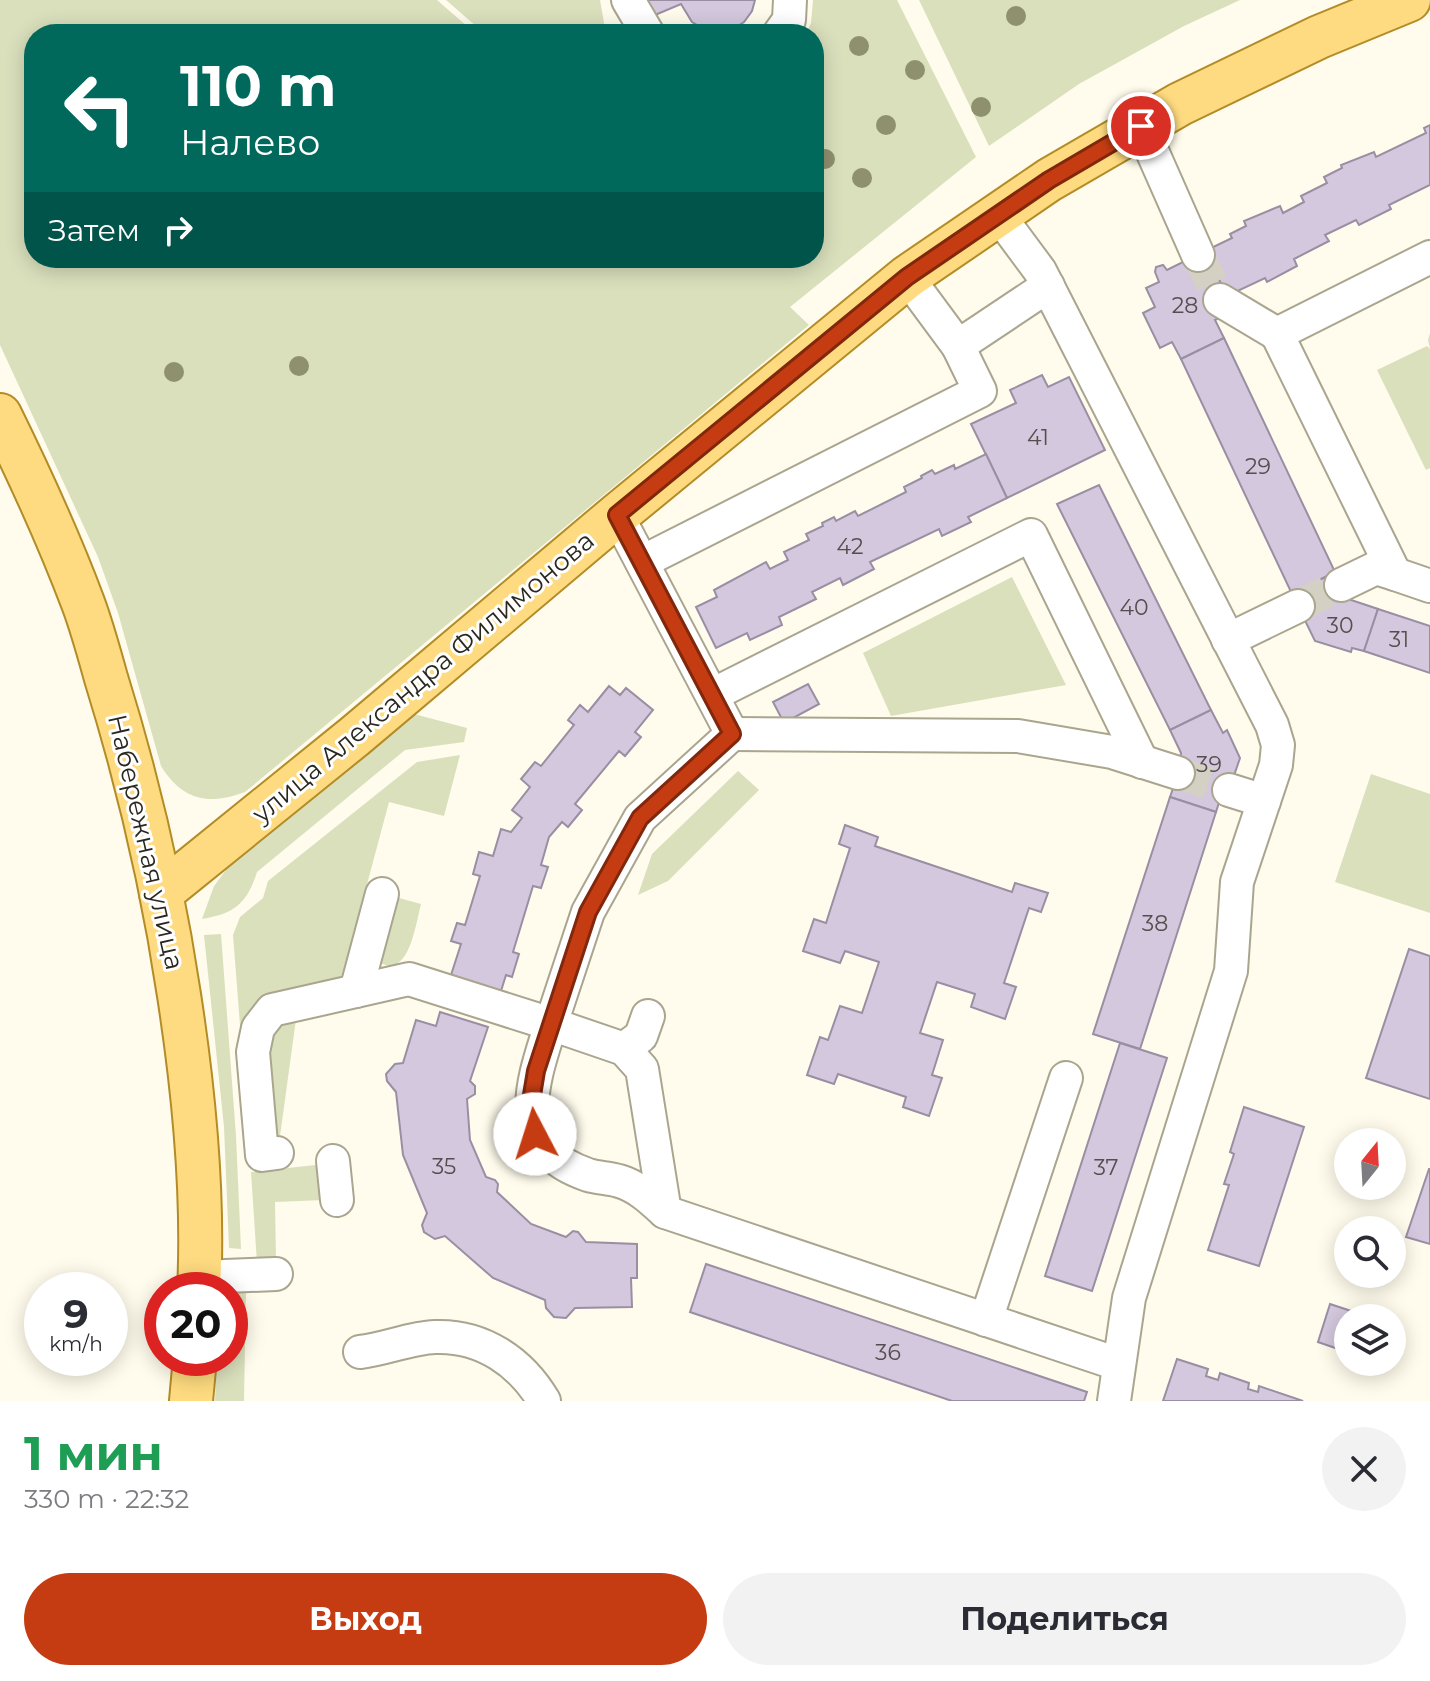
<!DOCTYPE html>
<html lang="ru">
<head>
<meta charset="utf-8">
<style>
  :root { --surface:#fff; --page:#f2f2f3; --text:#2b2b33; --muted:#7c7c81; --accent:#c53c13 }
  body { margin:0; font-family:Montserrat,sans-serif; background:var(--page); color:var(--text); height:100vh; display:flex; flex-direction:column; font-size:30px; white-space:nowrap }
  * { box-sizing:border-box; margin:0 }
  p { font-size:26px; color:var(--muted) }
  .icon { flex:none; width:44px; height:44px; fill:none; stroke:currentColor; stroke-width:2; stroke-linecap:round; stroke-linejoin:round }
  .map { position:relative; height:1401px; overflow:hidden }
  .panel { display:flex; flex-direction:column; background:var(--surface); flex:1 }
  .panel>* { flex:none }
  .banner { position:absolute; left:24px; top:24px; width:800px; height:244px; border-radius:32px; box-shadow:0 4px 20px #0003; background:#00695c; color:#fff; overflow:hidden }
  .needle { width:52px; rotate:18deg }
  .fabs { position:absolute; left:1334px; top:1128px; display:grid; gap:16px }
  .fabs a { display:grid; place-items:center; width:72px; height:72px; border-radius:50%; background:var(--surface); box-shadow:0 4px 20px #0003; font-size:40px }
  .speed { position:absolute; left:24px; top:1272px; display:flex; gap:16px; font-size:40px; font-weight:700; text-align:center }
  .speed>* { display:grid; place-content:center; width:104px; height:104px; border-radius:50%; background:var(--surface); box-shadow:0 4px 20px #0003; line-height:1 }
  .speed small { font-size:20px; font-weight:400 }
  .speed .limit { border:12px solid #d22; background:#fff; color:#111 }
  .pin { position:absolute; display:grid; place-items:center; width:68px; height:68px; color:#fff; margin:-34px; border:4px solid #fff; border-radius:50%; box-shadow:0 2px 8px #0007 }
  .me { position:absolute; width:88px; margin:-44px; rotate:355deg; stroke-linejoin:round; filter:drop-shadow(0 0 6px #0008) }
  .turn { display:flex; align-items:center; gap:28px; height:168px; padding:0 24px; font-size:36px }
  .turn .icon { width:104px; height:104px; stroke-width:2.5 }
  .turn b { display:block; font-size:56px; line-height:68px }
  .then { display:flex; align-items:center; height:76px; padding:0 24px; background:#0003; gap:16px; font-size:30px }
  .round { display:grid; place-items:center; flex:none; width:84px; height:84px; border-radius:42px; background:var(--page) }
  .summary { display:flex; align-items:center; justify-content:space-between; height:136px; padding:0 24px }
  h1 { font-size:48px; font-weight:700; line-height:60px; color:#1e9e55 }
  .cta { display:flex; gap:16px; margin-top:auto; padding:16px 24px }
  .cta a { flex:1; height:92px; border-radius:48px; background:var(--accent); color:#fff; font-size:32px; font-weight:700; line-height:92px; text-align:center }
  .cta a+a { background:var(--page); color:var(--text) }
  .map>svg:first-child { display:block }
  .green { fill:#dae0bc }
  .building { fill:#d4c8de; stroke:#9a8ea3; stroke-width:2 }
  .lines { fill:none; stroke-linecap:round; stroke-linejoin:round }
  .minor-tunnel { stroke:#d4d1c4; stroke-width:32; stroke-dasharray:32 16; stroke-linecap:butt }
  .minor-casing { stroke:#aaa58e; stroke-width:36 }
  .major-casing { stroke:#b38c27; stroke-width:46 }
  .minor { stroke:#fff; stroke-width:32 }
  .major { stroke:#fedb80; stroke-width:42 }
  .tree { fill:#8f916e }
  .route-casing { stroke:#80270c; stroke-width:20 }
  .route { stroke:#c53c13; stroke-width:14 }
  .labels { text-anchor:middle; stroke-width:6; stroke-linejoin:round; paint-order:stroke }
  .number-label { font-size:22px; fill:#544f4e }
  .street-label { font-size:26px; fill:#29271e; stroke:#fff }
</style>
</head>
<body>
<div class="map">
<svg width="1430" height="1401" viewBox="0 0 1430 1401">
  <rect width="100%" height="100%" fill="#fffced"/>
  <g class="green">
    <path d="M0,0H437L476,34H34V258H814V34H806L811,23L813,0H897L976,157L790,307L809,325L245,792C208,806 182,800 161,766L118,613L98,557L0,345Z"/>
    <polygon points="446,0 600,0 606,34 485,34"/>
    <polygon points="919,0 1240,0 1184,26 1079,84 989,146"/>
    <polygon points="1430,333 1430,468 1426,470 1377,370 1427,346 1430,349 1428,340"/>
    <polygon points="1012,577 1066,685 891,716 863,653"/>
    <path d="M414,714L467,728L464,742L405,750L257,872C247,904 234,914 202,919L214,886L229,866Z"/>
    <polygon points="460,755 444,816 389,802 343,974 336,980 273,993 254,1008 241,1038 233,935 240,917 263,898 268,881 417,762"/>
    <polygon points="738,771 759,790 668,881 638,895 652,854"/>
    <polygon points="1371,774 1430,794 1430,913 1335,882"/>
    <path d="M392,896L421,904C416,922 409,981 379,962Z"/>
    <polygon points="221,934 236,1136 241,1249 229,1248 224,1127 204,935"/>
    <path d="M296,1019L280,1136L277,1137L274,1136L267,1045C273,1029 279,1023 296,1019Z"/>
    <polygon points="315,1165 320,1167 324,1200 275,1202 276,1261 257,1263 251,1172"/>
    <polygon points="239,1291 246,1292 244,1401 215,1401 217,1358 230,1358 230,1297"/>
  </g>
  <g class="building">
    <polygon points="644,0 755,0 752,11 744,22 733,29 717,32 704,29 692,22 681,4 655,15"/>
    <polygon points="1430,125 1430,185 1389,205 1391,209 1359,225 1356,220 1325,235 1329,241 1294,259 1297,266 1267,282 1265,278 1227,296 1205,251 1232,238 1230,234 1246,226 1244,221 1280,206 1283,213 1304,202 1301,196 1327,183 1324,177 1342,168 1341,165 1374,152 1376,157 1426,133 1424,128"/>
    <polygon points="1205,251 1227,296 1221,317 1215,320 1224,338 1181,359 1172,342 1160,348 1143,313 1155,307 1146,288 1159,282 1155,272 1156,267 1163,265 1167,270"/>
    <polygon points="1224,338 1335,572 1292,594 1181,359"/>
    <polygon points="1042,375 1048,387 1069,377 1105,450 1007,498 971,424 1016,403 1010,390"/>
    <polygon points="986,454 1007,498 968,517 971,522 942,536 939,529 870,562 874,569 843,585 840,578 812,592 816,599 779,617 782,625 750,640 747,633 716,648 696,607 717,597 714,590 766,562 770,569 788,560 784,552 809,540 806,534 823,526 822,523 834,517 836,521 855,511 858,516 906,492 904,487 922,478 921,476 932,470 935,474 954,465 955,469"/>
    <polygon points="1099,485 1211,710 1170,730 1057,504"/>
    <polygon points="1335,572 1348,599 1378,609 1364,651 1352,648 1351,652 1315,641 1292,594"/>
    <polygon points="1378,609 1430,626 1430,673 1364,651"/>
    <polygon points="808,684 819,704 784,723 773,702"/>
    <polygon points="609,686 620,695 626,688 653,710 635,732 641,737 625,756 619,751 575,804 582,810 568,827 562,822 549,837 541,865 548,867 541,888 533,886 513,952 519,954 512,977 506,975 501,991 451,975 461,944 451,941 457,923 465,925 480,876 473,874 479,852 493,856 501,829 511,832 522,818 512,810 530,787 521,779 535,762 541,766 574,725 568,720 580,705 588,712"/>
    <polygon points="1211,710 1223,733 1227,730 1240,758 1228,793 1223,790 1216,812 1170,797 1179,771 1181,753 1170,730"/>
    <polygon points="1170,797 1216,812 1140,1049 1093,1034"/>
    <polygon points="845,825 878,837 875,846 1012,892 1015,883 1048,893 1041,912 1029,908 1004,983 1016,987 1005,1019 971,1007 975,994 937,982 920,1033 943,1040 932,1075 942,1078 929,1116 903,1107 906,1097 838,1074 834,1084 807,1075 820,1037 828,1040 840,1006 862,1013 879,962 845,951 840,963 803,951 814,919 826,923 850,848 839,844"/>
    <polygon points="1409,949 1430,956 1430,1099 1366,1078"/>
    <polygon points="440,1012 488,1027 470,1081 475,1086 475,1094 467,1099 470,1140 486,1177 495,1180 498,1184 497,1192 531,1224 566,1237 573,1231 578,1232 586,1242 637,1244 637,1278 631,1278 632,1307 575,1308 566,1318 554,1317 546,1308 545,1300 493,1278 445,1236 435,1239 424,1232 422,1225 427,1213 403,1155 396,1092 387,1081 386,1074 395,1064 403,1063 416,1020 436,1026"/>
    <polygon points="1120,1043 1167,1058 1092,1291 1045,1276"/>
    <polygon points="1244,1107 1304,1127 1259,1266 1208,1250 1229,1185 1224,1184 1234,1154 1230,1152"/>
    <polygon points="1429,1169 1430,1169 1430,1244 1406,1237"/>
    <polygon points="706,1264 1087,1392 1084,1401 952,1401 690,1312"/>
    <polygon points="1330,1304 1354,1312 1352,1318 1348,1318 1348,1329 1341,1350 1318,1342"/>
    <polygon points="1177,1359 1208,1369 1206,1376 1218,1380 1220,1373 1249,1383 1248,1389 1258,1392 1259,1386 1303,1401 1163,1401"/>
  </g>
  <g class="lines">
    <g class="minor-tunnel">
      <polyline points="1198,255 1220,300"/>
      <polyline points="1298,606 1341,585"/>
      <polyline points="1178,773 1229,790"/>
    </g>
    <g class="minor-casing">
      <g id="minor">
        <polyline points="628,0 648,34"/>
        <polyline points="779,34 789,20 790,0"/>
        <polyline points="1141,126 1198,255"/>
        <polyline points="997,213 1040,271 1272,725 1278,745 1276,765 1237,882 1231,971 1129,1298 1114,1401"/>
        <polyline points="1430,257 1277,334 1395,574 1430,586"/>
        <polyline points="907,277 958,346 1048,286"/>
        <polyline points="1220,300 1277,334"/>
        <polyline points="617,515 732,734 640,818 588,912 551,1024 624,1049 642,1069 665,1212 1118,1364"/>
        <polyline points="642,562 980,391 958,346"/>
        <polyline points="1341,585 1376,568 1395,574"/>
        <polyline points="1228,640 1298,606"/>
        <polyline points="712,695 1031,535 1142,762"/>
        <polyline points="732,734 1018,736 1112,752 1178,773"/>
        <polyline points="1229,790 1264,801"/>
        <polyline points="356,991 382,894"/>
        <polyline points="624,1049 641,1036 648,1016"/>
        <path d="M277,1153L262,1155L253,1052L258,1028L272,1010L409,979L551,1024C531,1086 509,1148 588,1175C598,1178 609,1178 619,1181C637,1186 651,1199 665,1212"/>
        <polyline points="333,1161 337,1200"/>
        <polyline points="200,1277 276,1274"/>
        <polyline points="986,1320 1066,1078"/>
        <path d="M360,1352C386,1349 410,1338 435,1337C482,1335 521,1362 544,1401"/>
      </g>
    </g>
    <g class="major-casing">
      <g id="major">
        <path d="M0,415C30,476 59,539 83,603C92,627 99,653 106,678C138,781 163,888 179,995C194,1092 204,1192 199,1290"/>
        <polyline points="161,893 355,736 617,515 907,277 1049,180 1180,104 1319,37 1409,0"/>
        <polyline points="191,1401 195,1358"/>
      </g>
    </g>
    <use href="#minor" class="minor"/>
    <use href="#major" class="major"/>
  </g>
  <g class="tree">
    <circle cx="1016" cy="16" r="10"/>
    <circle cx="859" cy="46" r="10"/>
    <circle cx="915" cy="70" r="10"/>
    <circle cx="981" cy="107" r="10"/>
    <circle cx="886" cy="125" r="10"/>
    <circle cx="825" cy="159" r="10"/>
    <circle cx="862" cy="178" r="10"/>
    <circle cx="299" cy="366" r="10"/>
    <circle cx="174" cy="372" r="10"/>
  </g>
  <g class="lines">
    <g class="route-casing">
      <polyline id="route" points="535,1134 530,1107 536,1071 588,912 640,818 732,734 617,515 907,277 1049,180 1141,126"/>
    </g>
    <use href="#route" class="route"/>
  </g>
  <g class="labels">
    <g class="number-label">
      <text x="1185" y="313">28</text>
      <text x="1038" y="445">41</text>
      <text x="1258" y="474">29</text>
      <text x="850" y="554">42</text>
      <text x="1134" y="615">40</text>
      <text x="1340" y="633">30</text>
      <text x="1399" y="647">31</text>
      <text x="1209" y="772">39</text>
      <text x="1155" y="931">38</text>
      <text x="444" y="1174">35</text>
      <text x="1106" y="1175">37</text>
      <text x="888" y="1360">36</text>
    </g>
    <g class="street-label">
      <text transform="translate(423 677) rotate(-40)" y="9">улица Александра Филимонова</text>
      <text transform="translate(146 842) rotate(77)" y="9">Набережная улица</text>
    </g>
  </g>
</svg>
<div class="fabs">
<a><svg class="needle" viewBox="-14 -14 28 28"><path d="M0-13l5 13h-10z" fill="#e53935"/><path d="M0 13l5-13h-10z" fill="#7c7c81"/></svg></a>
<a><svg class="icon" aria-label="search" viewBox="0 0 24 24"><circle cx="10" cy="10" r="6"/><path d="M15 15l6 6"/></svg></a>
<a><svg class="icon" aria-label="layers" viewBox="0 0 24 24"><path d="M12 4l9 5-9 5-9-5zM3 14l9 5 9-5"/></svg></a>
</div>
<div class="speed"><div>9<small>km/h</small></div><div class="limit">20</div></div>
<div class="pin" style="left:1141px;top:126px;background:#d93025"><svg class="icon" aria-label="arrive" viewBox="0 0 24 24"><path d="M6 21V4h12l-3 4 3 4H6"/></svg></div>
<svg class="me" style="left:535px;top:1134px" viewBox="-20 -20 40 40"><circle r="19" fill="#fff"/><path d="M0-13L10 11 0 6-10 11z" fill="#c53c13"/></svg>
<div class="banner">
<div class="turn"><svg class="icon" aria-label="left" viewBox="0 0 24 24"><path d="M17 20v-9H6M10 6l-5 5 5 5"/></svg><div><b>110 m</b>Налево</div></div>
<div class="then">Затем<svg class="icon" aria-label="right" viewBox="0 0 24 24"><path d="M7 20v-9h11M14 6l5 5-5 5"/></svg></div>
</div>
</div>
<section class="panel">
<div class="summary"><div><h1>1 мин</h1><p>330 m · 22:32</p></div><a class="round"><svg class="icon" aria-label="close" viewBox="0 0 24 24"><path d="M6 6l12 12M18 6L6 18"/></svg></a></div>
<div class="cta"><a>Выход</a><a>Поделиться</a></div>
</section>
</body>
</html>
